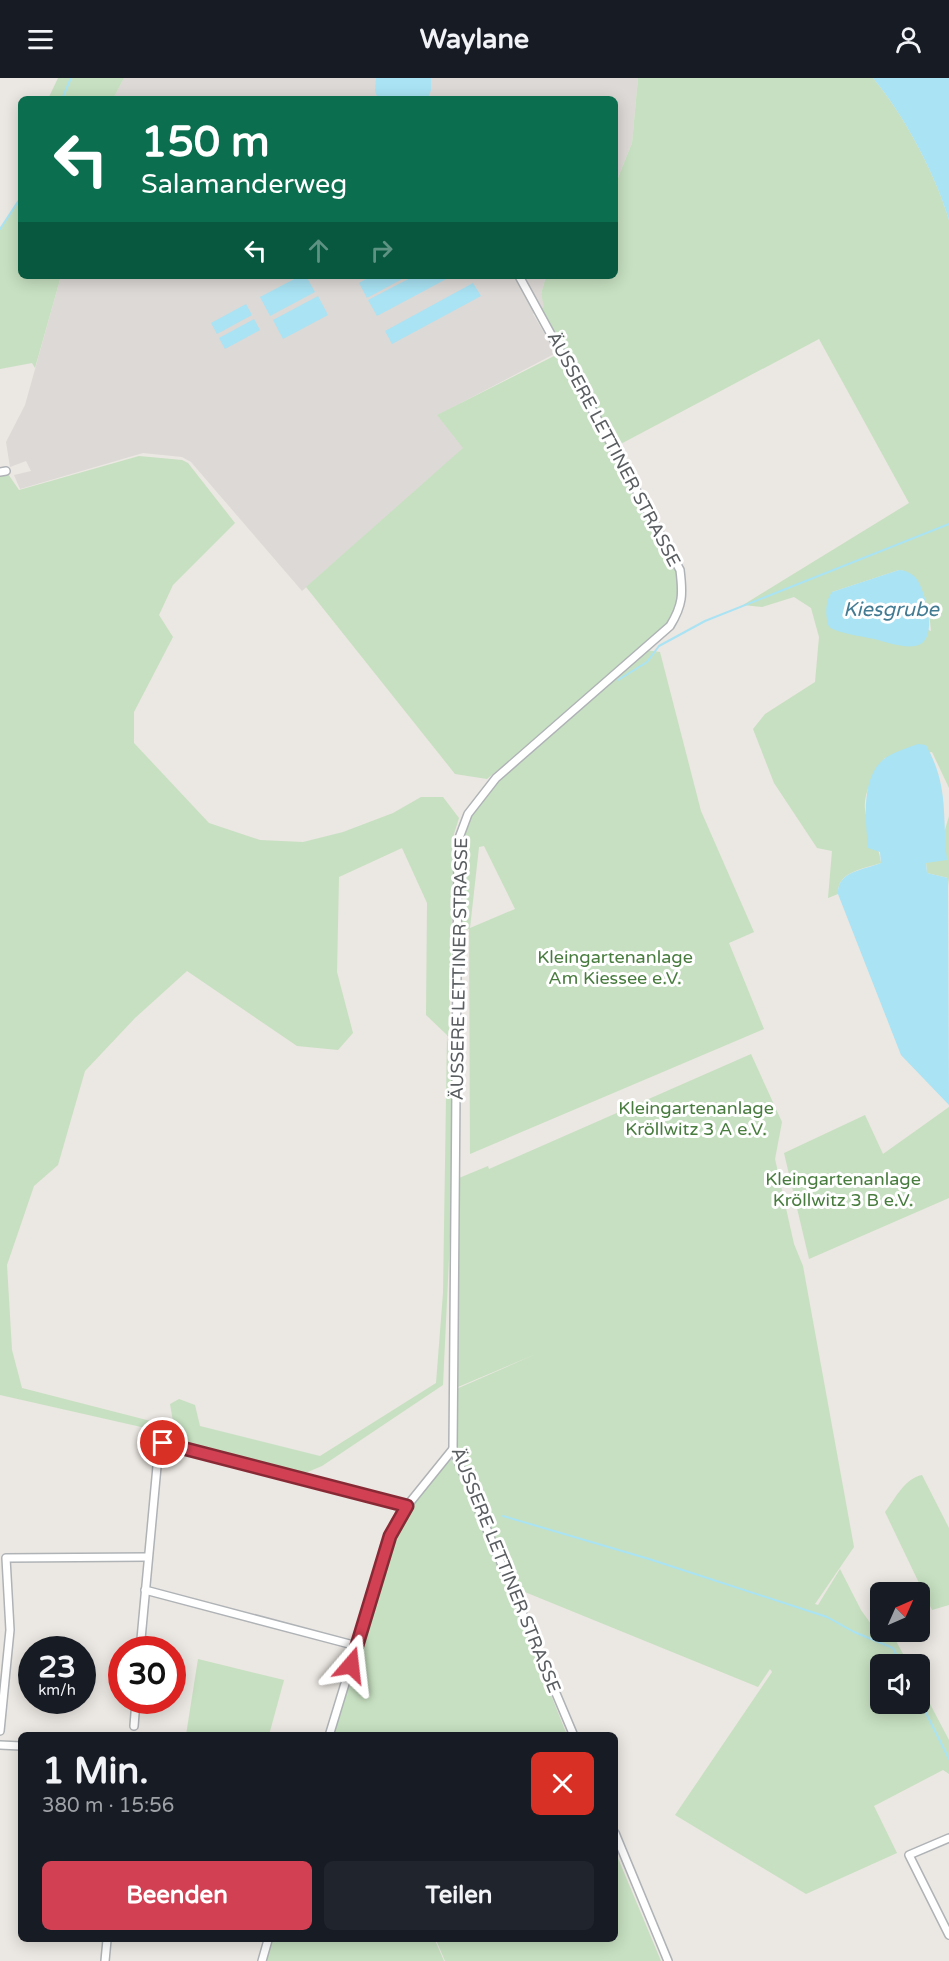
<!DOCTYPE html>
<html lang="de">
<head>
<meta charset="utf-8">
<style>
  :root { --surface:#171b24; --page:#20242c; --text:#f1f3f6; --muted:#9ea1a6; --accent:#d24053 }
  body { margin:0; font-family:"Varela Round",sans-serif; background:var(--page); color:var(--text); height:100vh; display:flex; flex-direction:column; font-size:22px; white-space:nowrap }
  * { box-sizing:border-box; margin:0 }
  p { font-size:20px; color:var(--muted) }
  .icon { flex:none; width:33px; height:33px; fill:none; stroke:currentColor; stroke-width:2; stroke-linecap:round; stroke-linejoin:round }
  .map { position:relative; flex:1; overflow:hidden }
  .side { position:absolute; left:18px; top:1654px; width:600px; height:210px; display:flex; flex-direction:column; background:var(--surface); border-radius:9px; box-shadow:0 3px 15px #0003 }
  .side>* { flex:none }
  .guide { position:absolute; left:18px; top:18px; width:600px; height:183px; border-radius:9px; box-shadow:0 3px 15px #0003; background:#0b6e4f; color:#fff; overflow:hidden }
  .needle { width:39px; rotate:45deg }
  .controls { position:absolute; left:870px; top:1504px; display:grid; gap:12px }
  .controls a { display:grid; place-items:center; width:60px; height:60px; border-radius:9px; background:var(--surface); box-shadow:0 3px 15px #0003; font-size:30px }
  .speed { position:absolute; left:18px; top:1558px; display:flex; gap:12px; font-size:30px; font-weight:700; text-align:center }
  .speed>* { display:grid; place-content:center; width:78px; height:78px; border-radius:50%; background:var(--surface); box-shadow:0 3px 15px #0003; line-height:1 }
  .speed small { font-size:15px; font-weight:400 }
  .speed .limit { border:9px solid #d22; background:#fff; color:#111 }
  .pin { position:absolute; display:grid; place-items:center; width:51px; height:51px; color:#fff; margin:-26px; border:3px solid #fff; border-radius:50%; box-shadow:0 2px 6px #0007 }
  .me { position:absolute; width:66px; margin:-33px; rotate:17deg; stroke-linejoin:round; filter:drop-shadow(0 0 4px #0008) }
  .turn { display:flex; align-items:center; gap:21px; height:126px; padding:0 24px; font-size:27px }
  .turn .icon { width:78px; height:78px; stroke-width:2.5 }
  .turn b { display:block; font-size:42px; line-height:51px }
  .lanes { display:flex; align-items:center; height:57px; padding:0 24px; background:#0003; justify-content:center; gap:30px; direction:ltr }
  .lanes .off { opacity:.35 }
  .round { display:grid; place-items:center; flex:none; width:63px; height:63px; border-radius:9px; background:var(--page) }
  .headline { display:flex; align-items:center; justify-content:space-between; height:102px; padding:0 24px }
  h1 { font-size:36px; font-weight:800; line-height:45px }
  .cta { display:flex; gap:12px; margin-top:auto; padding:12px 24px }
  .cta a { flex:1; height:69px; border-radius:9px; background:var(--accent); color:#fff; font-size:24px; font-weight:800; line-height:69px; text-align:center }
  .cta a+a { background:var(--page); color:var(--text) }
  header { display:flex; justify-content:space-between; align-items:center; height:78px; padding:0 24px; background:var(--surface); font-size:27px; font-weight:800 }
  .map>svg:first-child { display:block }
  .industrial { fill:#ddd9d6 }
  .green { fill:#c7e0c1; fill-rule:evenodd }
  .water { fill:#a9e3f4 }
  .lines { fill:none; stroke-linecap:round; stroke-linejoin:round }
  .stream { stroke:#a9e3f4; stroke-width:2 }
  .minor-casing { stroke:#afb3b6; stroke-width:10 }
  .minor { stroke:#fff; stroke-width:7 }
  .route-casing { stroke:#882a36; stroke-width:15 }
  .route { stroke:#d24053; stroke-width:10 }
  .labels { text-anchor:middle; stroke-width:6; stroke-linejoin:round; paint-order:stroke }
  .street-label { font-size:18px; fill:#5a5e61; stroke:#fff }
  .park-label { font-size:18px; fill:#487c3e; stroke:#fff }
  .water-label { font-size:20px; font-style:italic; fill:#437b93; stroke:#fff }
</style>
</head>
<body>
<header><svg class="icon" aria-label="menu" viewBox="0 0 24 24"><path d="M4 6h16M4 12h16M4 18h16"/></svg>Waylane<svg class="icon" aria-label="person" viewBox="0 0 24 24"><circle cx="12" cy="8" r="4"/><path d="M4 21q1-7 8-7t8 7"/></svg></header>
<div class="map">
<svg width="949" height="1883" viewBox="0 0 949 1883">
  <rect width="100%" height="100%" fill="#ebe7e2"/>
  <g class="industrial">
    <polygon points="124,0 638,0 632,65 615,107 615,21 113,21"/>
    <polygon points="61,198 546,198 541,216 545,230 533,236 556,275 438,337 464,370 302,513 191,384 182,379 143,375 20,411 14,397 31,393 26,383 10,389 6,364 25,327"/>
  </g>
  <g class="green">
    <polygon points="58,0 124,0 113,21 48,21"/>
    <path d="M638,0H873C904,37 935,95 949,142V710L932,674L885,680C875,691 863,716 865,731C867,750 879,766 881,785C864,791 837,793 838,816L828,820L832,773L817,770L774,705L753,651L765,636L815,604L819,559L811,530L794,519L762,529L743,527L909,425L819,261L615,369L677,491L682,512L679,527L671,541L643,570L487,701L455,696L306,509L463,370L437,337L558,276L539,232L544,229L541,216L546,198H615V107L632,65ZM899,492C922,494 930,534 931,553L832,514Z"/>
    <polygon points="21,119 21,198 61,198 35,290 32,285 0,291 0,151"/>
    <path d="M139,378L182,382L188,385L235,445L173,507L159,537L173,559L134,634V665L209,745L260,762L303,764L343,754L393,735L421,719H443L459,740L454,756L449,959L447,958L452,996L451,1138L443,1307L322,1388L298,1398L163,1365L150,1351L0,1317V394L6,393L19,412ZM402,770L427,825L426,937L447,957L443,1215L436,1305L320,1378L200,1348L195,1327L179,1321L170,1326L174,1349L22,1310L12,1272L7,1187L34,1108L58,1087L85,993L135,940L187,893L297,968L338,972L353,955L337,894L339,799Z"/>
    <path d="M645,572L660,574L701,733L754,854L729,865L764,951L470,1076L469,851L460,853L461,772L464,770L461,753L468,736L496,700ZM484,768L515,831L470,850L479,769Z"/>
    <polygon points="949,738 949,808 948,800 927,795 926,784 946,781 944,755"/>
    <polygon points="751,976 782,1044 775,1081 794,1166 803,1188 854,1469 815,1526 818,1527 840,1491 861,1532 876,1553 895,1561 909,1587 880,1587 880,1626 920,1626 920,1607 949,1662 949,1696 943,1692 874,1728 897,1775 806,1816 675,1737 772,1594 770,1591 758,1609 515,1510 454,1375 567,1657 329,1658 390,1458 402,1435 453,1374 454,1312 536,1276 458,1309 459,1100 488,1088 489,1091"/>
    <polygon points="949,1029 949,1120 809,1181 784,1075 865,1037 883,1076"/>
    <path d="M922,1397L949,1450V1527L932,1532L885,1434C895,1421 905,1400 922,1397Z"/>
    <polygon points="198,1581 284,1602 269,1657 186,1657"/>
    <polygon points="615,1773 661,1883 445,1883 436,1862 615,1862"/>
    <polygon points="268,1862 435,1862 444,1883 262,1883"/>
  </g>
  <g class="water">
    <polygon points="376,0 431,0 431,12 428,21 378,21 375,13"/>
    <path d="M873,0H949V142C935,95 904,37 873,0Z"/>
    <polygon points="300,198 306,198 315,214 270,238 260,219"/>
    <polygon points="371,198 408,198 367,220 359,205"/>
    <polygon points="414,198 452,198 377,238 368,222"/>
    <polygon points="473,205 481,218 392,266 385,253"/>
    <polygon points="318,218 328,237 283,261 273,242"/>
    <polygon points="246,226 252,237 217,256 211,245"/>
    <polygon points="254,241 260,252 225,271 219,260"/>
    <path d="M899,492C906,492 914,496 918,503C926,517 940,564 915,568C902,570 886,564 874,561C860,558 841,556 829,549C825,539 825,522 832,514Z"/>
    <path d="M918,666L926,667C949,709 942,735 947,782L926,785L927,795L948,800L949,1027L901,977L838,816C837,793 864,792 881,785L880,774L868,770C866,744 860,700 884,681C893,674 907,670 918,666Z"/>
  </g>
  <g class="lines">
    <g class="stream">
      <polyline points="62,21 71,0"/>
      <polyline points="0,151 21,119"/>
      <polyline points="618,602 647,584 659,568 705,543 949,446"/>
      <polyline points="503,1438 649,1481 827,1539 854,1554 893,1570 901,1587"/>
      <polyline points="920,1623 949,1681"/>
    </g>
    <g class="minor-casing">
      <g id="minor">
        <path d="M519,198L680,492C683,516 683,527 670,548L496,700L468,736L459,760L458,773L453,1371L574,1658"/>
        <polyline points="0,394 6,393"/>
        <polyline points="145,1512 357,1568"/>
        <polyline points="140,1572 159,1367 163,1365 407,1428"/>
        <polyline points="134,1648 136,1623"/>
        <polyline points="0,1653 10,1552 6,1480 148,1479"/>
        <polyline points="329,1658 390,1458 407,1428 453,1371"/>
        <polyline points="0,1667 21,1668"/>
        <polyline points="615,1755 668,1883"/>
        <polyline points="949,1760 909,1777 949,1857"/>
        <polyline points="105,1883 107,1862"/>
        <polyline points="262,1883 268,1862"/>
      </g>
    </g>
    <use href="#minor" class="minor"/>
  </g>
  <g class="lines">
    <g class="route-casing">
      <polyline id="route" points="163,1365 407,1428 390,1458 351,1587"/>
    </g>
    <use href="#route" class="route"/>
  </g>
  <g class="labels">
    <g class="street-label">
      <text transform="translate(614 371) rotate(62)" y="6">ÄUSSERE LETTINER STRASSE</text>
      <text transform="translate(459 891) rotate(-89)" y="6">ÄUSSERE LETTINER STRASSE</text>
      <text transform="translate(506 1492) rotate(68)" y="6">ÄUSSERE LETTINER STRASSE</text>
    </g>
    <g class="park-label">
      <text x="615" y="885">Kleingartenanlage<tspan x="615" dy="21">Am Kiessee e.V.</tspan></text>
      <text x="696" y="1036">Kleingartenanlage<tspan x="696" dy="21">Kröllwitz 3 A e.V.</tspan></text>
      <text x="843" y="1107">Kleingartenanlage<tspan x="843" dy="21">Kröllwitz 3 B e.V.</tspan></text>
    </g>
    <g class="water-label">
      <text x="891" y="538">Kiesgrube</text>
    </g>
  </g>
</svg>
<div class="controls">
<a><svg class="needle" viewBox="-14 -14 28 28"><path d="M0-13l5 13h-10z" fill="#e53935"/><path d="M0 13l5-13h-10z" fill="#9ea1a6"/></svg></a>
<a><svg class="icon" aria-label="sound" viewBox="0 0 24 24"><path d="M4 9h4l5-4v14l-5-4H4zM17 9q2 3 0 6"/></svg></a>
</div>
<div class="speed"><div>23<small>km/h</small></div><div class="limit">30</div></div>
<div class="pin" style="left:163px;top:1365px;background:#d93025"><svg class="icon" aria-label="arrive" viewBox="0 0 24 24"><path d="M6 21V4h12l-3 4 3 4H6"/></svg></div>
<svg class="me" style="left:351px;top:1587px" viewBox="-20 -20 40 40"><path d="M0-17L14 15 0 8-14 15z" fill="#d24053" stroke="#fff" stroke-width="4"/></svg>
<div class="guide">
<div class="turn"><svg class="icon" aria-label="left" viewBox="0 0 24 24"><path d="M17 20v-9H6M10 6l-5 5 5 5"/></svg><div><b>150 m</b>Salamanderweg</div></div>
<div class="lanes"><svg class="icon" aria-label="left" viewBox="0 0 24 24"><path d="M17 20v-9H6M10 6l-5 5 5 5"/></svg><svg class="icon off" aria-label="ahead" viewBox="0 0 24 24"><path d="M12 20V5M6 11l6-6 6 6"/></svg><svg class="icon off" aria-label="right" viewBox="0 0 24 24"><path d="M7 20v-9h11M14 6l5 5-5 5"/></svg></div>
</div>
<section class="side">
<div class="headline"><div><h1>1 Min.</h1><p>380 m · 15:56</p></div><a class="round" style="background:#d93025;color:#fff"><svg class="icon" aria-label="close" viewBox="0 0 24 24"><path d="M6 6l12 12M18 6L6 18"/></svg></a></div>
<div class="cta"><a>Beenden</a><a>Teilen</a></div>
</section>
</div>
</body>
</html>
